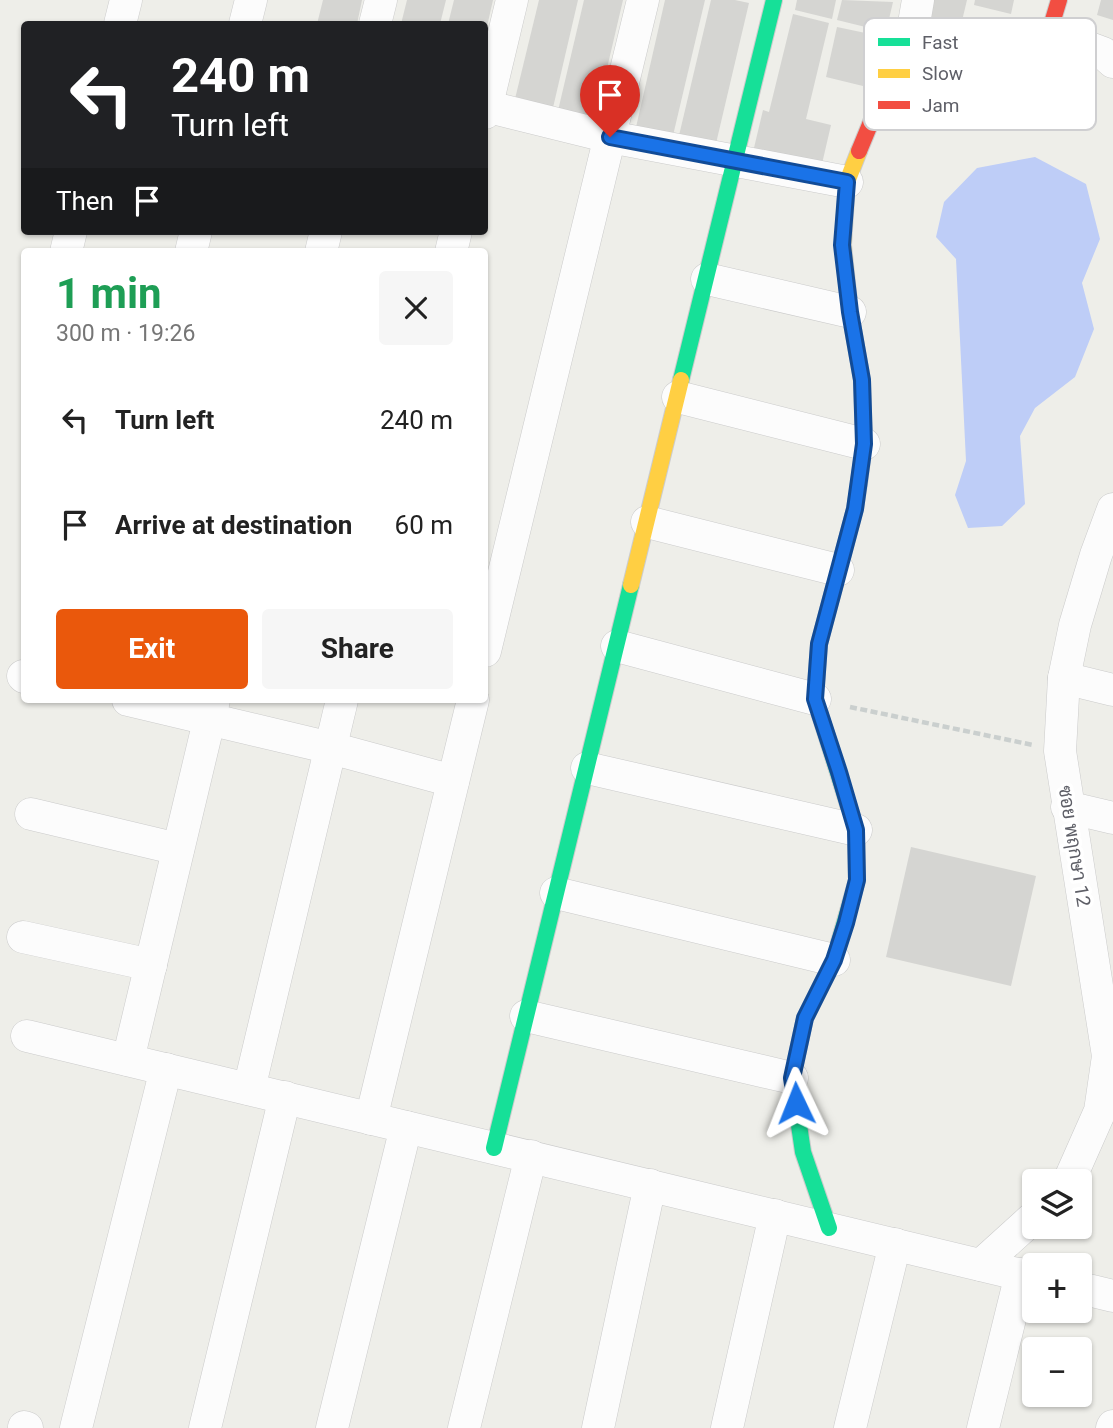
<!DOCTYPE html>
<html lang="en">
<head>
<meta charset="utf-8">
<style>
  :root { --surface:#fff; --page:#f6f6f6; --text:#222; --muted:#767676; --accent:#ea580c }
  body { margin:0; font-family:Roboto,Sarabun,sans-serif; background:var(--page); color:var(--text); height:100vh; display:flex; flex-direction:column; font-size:26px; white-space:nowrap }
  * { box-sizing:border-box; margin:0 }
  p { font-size:23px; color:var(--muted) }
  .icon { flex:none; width:38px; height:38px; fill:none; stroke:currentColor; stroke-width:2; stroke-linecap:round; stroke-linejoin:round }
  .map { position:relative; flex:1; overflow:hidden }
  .panel { position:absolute; left:21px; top:248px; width:467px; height:455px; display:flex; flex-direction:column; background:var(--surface); border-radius:7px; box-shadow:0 2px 5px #0004 }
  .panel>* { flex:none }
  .banner { position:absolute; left:21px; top:21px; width:467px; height:214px; border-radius:7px; box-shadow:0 2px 5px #0004; background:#202124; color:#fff; overflow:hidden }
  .tools { position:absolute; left:1022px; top:1169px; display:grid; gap:14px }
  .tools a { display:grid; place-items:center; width:70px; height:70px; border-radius:7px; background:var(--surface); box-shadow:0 2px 5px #0004; font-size:35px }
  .pin { position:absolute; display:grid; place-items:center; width:60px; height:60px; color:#fff; margin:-72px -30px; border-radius:50% 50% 50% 0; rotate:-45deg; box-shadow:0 0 7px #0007 }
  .pin .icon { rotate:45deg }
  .me { position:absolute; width:77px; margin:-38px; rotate:358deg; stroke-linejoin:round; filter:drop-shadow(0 0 5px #0008) }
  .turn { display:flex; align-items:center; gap:24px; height:147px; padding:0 35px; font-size:32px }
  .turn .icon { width:91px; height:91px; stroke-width:2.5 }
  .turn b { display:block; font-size:49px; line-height:60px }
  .then { display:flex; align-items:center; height:66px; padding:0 35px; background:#0003; gap:14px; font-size:26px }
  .round { display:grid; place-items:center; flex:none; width:74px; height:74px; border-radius:7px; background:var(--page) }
  .overview { display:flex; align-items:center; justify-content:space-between; height:119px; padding:0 35px }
  h1 { font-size:42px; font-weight:700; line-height:52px; color:#1e9e55 }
  .button { display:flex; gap:14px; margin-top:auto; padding:14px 35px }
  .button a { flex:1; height:80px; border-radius:7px; background:var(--accent); color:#fff; font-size:28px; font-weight:700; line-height:80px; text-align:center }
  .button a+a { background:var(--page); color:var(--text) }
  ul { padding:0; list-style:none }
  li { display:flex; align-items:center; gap:21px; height:105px; padding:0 35px }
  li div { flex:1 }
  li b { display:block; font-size:26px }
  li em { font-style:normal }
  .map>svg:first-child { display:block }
  .water { fill:#becdf7 }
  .building { fill:#d5d5d2 }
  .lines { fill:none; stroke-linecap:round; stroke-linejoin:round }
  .street-casing { stroke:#cbcbcb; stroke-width:33 }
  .fast-casing { stroke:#ccc; stroke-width:18 }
  .slow-casing { stroke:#ccc; stroke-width:18 }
  .jam-casing { stroke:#ccc; stroke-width:18 }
  .path { stroke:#cacfce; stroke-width:4.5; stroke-dasharray:7 3.5; stroke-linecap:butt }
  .street { stroke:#fcfcfc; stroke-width:32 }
  .fast { stroke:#16e098; stroke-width:16 }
  .slow { stroke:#ffcf43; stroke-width:16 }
  .jam { stroke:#f24e42; stroke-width:16 }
  .route-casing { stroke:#114b97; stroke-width:18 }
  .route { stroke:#1a73e8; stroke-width:12 }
  .labels { text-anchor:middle; stroke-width:7; stroke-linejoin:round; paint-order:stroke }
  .street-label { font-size:19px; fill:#5e5f67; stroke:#fff }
  .key { fill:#fff; stroke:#cfcfd1; stroke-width:2 }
  .key-label { font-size:19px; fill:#5e5f67 }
</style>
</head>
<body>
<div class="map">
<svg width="1113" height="1428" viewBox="0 0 1113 1428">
  <rect width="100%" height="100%" fill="#eeeee9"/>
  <polygon class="water" points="1035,157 1086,184 1100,239 1082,283 1094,329 1075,377 1035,408 1020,436 1025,504 1002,526 968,528 955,495 966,461 956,259 936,237 944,202 977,168"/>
  <g class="building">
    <polygon points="323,0 362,0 357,24 317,24"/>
    <polygon points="407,0 446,0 440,24 401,24"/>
    <polygon points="454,0 493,0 486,31 485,24 448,24"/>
    <polygon points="539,0 578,0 552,112 514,103"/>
    <polygon points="584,0 623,0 594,124 557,115"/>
    <polygon points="665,0 705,0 671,144 634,136"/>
    <polygon points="711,0 735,0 749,3 714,152 677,144"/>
    <polygon points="797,0 836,0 832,19 795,10"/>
    <polygon points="842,0 893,2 886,32 837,20"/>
    <polygon points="928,0 967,0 961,25 924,17"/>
    <polygon points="975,0 1014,0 1011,14 974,5"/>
    <polygon points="1101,0 1113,0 1113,20 1097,15"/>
    <polygon points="793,14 829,23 806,119 831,125 821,168 753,152 763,110 769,112"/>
    <polygon points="837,27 875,35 863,86 826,77"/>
    <polygon points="911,847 1036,876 1011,986 886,957"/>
  </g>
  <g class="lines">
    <g class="street-casing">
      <g id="street">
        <polyline points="120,24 126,0"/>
        <polyline points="245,24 251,0"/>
        <polyline points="375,24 381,0"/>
        <polyline points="1049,33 1103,53 1113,62"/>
        <polyline points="905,76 918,0"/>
        <polyline points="485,106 610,137 847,182"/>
        <polyline points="485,113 512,0"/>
        <polyline points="66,252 71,231"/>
        <polyline points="191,252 196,231"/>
        <polyline points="321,252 326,231"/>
        <polyline points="451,252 456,231"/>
        <polyline points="707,279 850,312"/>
        <polyline points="678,397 864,444"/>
        <polyline points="647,522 838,570"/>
        <polyline points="617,646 815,699"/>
        <polyline points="485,651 643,0"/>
        <polyline points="23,676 24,677"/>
        <polyline points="1064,678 1113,690"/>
        <polyline points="128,700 331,748 453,781"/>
        <polyline points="587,768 856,830"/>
        <polyline points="1067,807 1113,818"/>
        <polyline points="31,814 178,849"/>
        <polyline points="556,893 834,960"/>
        <polyline points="23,937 151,965"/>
        <polyline points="526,1016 792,1078"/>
        <polyline points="27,1036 1034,1278"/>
        <polyline points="128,1060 214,700"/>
        <polyline points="249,1089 342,700"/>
        <polyline points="371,1119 473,700"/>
        <polyline points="1069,1181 1100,1111 1108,1056 1060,751 1064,678 1075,625 1096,555 1113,509"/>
        <polyline points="981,1265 1034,1217"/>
        <polyline points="1080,1288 1113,1296"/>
        <polyline points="24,1427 27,1428"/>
        <polyline points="76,1428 166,1069"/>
        <polyline points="205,1428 285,1097"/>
        <polyline points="332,1428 406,1127"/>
        <polyline points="464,1428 531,1156"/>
        <polyline points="598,1428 650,1185"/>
        <polyline points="727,1428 775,1215"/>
        <polyline points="850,1428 895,1244"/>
        <polyline points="983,1428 1021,1274"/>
        <polyline points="1112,1428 1113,1426"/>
      </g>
    </g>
    <g class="fast-casing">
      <g id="fast">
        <polyline points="681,380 774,0"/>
        <polyline points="494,1148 631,585"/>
        <polyline points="829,1228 803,1152 792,1078 805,1018 834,960 857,880 856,830 815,699 819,644 855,509 859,483"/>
      </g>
    </g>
    <g class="slow-casing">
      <g id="slow">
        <polyline points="859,483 864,444 862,380 850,312 843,245 847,182 859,151"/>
        <polyline points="631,585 681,380"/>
      </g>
    </g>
    <g class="jam-casing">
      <polyline id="jam" points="859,151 871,122 905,76 949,49 987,36 1049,33 1059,0"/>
    </g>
    <polyline class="path" points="850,707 1033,745"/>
    <use href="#street" class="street"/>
    <use href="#fast" class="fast"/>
    <use href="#slow" class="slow"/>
    <use href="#jam" class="jam"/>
  </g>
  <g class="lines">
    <g class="route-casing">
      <polyline id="route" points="610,137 847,182 842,245 850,312 862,380 864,444 855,509 819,644 815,699 839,772 856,830 857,880 846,923 834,960 805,1018 792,1078 796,1103"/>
    </g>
    <use href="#route" class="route"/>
  </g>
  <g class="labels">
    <g class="street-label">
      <text transform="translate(1075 846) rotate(81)" y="7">ซอย พฤกษา 12</text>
    </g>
  </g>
  <rect x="864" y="18" width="232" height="112" rx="10" class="key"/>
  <rect x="878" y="38" width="32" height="8" fill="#16e098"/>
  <rect x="878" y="69" width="32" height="9" fill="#ffcf43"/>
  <rect x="878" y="101" width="32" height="8" fill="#f24e42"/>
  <g class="key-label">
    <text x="922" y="49">Fast</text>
    <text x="922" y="80">Slow</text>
    <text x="922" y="112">Jam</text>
  </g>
</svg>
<div class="tools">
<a><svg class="icon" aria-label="layers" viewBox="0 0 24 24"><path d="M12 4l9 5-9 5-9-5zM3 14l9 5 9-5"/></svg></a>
<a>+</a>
<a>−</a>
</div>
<div class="pin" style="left:610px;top:137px;background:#d93025"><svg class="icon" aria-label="arrive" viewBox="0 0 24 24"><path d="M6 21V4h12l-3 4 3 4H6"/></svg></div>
<svg class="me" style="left:796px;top:1103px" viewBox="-20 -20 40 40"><path d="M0-17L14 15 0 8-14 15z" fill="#1a73e8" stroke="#fff" stroke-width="4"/></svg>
<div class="banner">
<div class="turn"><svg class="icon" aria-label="left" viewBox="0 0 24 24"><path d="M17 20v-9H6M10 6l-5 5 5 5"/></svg><div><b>240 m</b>Turn left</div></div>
<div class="then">Then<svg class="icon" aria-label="arrive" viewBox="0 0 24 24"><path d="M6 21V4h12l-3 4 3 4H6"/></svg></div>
</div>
<section class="panel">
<div class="overview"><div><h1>1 min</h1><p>300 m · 19:26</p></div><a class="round"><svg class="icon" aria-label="close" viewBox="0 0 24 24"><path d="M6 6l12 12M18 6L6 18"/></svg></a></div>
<ul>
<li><svg class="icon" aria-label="left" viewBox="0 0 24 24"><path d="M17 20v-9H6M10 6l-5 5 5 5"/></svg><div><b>Turn left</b></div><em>240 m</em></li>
<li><svg class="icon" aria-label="arrive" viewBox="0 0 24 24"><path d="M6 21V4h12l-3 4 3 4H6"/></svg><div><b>Arrive at destination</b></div><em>60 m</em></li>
</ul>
<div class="button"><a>Exit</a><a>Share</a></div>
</section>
</div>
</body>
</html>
